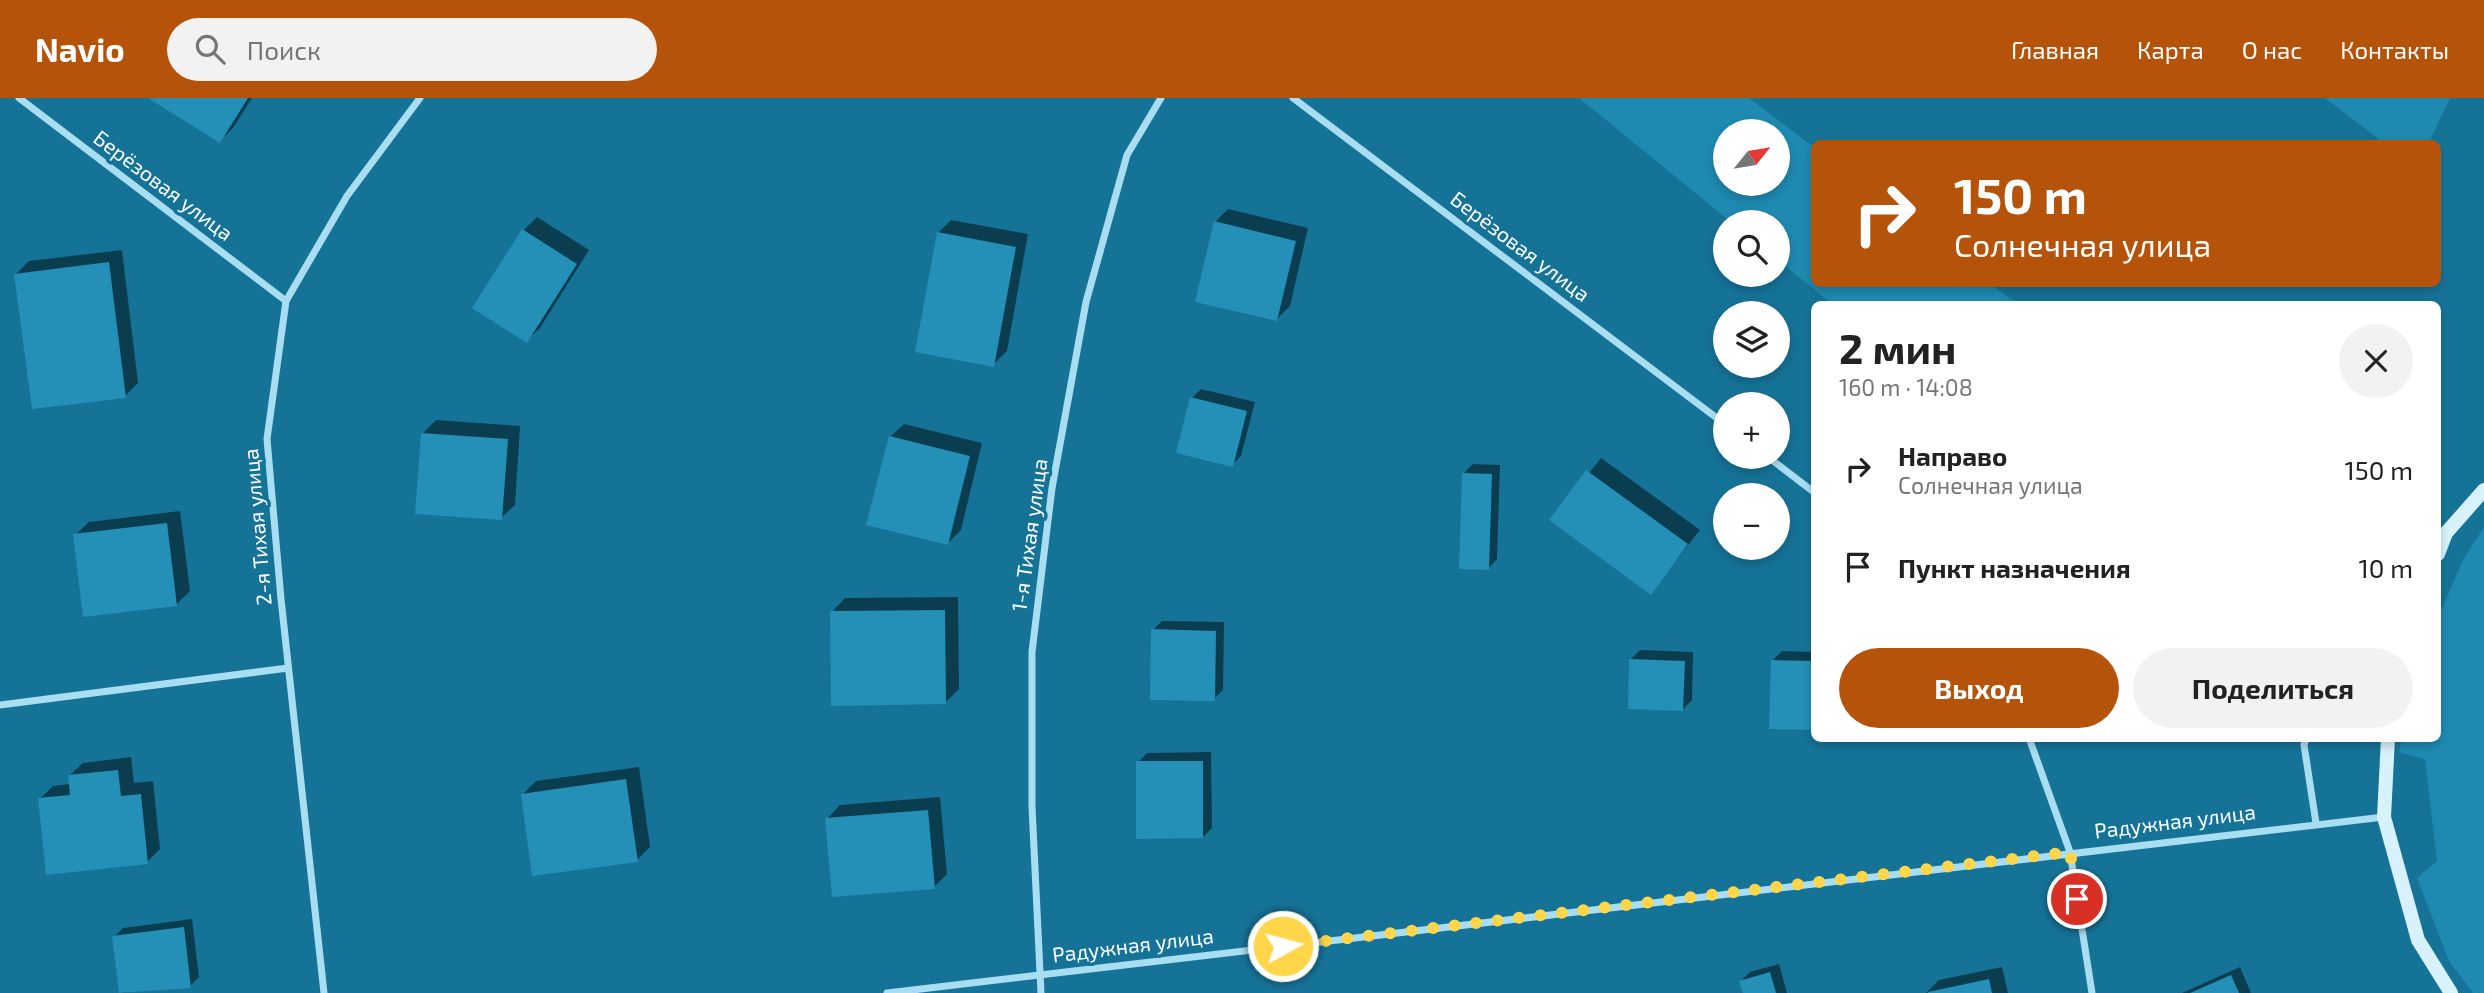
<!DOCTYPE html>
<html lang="ru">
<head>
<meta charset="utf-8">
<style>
  :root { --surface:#fff; --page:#f2f2f2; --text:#222; --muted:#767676; --accent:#b45309 }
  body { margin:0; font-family:"Exo 2",sans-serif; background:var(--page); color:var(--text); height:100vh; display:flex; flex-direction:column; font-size:26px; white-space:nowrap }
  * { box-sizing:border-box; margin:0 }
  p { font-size:23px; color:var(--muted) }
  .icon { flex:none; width:38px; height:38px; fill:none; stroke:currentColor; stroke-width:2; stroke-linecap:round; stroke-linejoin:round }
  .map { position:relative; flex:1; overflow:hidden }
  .panel { position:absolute; left:1811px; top:203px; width:630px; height:441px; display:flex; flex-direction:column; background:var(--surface); border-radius:10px; box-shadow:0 4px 10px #0003 }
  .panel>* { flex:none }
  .top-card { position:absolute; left:1811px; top:42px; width:630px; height:147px; border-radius:10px; box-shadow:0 4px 10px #0003; background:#b45309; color:#fff; overflow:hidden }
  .needle { width:46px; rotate:60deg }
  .fabs { position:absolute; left:1713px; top:21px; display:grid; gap:14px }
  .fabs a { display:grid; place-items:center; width:77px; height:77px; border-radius:50%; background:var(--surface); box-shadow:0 4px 10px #0003; font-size:35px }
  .pin { position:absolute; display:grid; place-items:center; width:60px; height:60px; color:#fff; margin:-30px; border:4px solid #fff; border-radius:50%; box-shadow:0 2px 7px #0007 }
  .me { position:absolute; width:77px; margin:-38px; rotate:83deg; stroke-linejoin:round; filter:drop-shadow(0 0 5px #0008) }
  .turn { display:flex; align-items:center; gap:24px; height:147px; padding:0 28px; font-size:32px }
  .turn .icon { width:91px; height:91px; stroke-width:2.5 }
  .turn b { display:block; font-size:49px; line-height:60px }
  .round { display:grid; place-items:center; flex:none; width:74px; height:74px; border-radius:37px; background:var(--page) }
  .overview { display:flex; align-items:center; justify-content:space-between; height:119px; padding:0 28px }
  h1 { font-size:42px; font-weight:700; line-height:52px }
  .primary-button { display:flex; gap:14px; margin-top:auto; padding:14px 28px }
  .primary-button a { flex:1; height:80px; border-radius:42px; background:var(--accent); color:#fff; font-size:28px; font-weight:700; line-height:80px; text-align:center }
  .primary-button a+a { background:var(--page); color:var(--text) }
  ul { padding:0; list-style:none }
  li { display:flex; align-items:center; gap:21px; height:98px; padding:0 28px }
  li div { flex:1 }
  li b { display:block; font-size:26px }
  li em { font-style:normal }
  header { display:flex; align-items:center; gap:42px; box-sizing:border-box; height:98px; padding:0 35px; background:var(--accent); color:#fff }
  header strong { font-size:33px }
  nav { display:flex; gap:38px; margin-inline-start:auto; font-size:24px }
  .search { width:490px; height:63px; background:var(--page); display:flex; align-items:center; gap:18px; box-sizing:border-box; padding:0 24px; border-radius:38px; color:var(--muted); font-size:26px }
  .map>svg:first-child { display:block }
  .green { fill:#1e8ab2; fill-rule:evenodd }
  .shadow { fill:#0007 }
  .building { fill:#248fb7 }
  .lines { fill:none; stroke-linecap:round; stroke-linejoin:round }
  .street { stroke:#a9def2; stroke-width:7 }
  .secondary { stroke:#d8f2fc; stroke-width:14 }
  .route { stroke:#ffd54a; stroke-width:12; stroke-dasharray:0 21.6 }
  .labels { text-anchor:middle; stroke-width:7; stroke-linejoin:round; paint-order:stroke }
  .street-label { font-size:21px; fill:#fff; stroke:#167398 }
</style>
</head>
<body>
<header>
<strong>Navio</strong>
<div class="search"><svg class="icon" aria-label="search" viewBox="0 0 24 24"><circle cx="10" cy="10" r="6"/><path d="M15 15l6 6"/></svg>Поиск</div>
<nav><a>Главная</a><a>Карта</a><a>О нас</a><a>Контакты</a></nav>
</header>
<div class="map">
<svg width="2484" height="895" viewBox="0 0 2484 895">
  <rect width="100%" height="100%" fill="#167398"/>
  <g class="green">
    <path d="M1579,0H1749L1815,50V186H1990L2018,206H1832L1778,162V124H1731ZM1726,33H1778V86H1726Z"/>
    <polygon points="2325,0 2450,0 2428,46 2384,45"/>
    <polygon points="2484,429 2484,895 2473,895 2449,863 2417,780 2437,763 2425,661 2399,654 2402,641 2438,640 2438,520 2463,462"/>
  </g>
  <g class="shadow">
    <polygon points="151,0 252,0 233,30 220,43"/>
    <polygon points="1228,111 1308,130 1290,208 1277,221 1215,124"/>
    <polygon points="537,119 589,152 540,230 526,243 474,210 524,132"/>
    <polygon points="951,122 1028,136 1007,253 993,267 938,135"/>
    <polygon points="122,152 138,285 125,298 16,176 29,163"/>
    <polygon points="1201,291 1255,304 1241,358 1232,367 1192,300"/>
    <polygon points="436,322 520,328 515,407 501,420 423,335"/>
    <polygon points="904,326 982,345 961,432 948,445 890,339"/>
    <polygon points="1601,360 1700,432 1651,494 1552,422"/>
    <polygon points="1473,366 1500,367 1497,461 1488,471 1464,375"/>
    <polygon points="180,413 190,493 176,507 75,437 89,424"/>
    <polygon points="958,499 959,591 946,604 832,514 845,500"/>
    <polygon points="1162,523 1224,524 1223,592 1214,601 1153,532"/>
    <polygon points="1640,552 1693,554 1692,602 1683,611 1631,561"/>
    <polygon points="1782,553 1815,554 1815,631 1773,562"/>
    <polygon points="1211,654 1212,730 1203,739 1138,664 1147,655"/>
    <polygon points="131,659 134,685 153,683 160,751 147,764 40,701 53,688 70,686 69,678 83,665"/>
    <polygon points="639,669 650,749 637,762 523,696 536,683"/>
    <polygon points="940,699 947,776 934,789 827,721 840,707"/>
    <polygon points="192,821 199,879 190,888 121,895 114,839 123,830"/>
    <polygon points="1779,866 1787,895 1745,895 1741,883 1750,874"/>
    <polygon points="2002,869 2008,895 1926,895 1939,882"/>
    <polygon points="2240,869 2251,895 2182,895"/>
  </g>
  <g class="building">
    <polygon points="148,0 248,0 220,45"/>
    <polygon points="1214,123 1296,143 1277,223 1195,204"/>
    <polygon points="522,131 577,166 527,245 472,210"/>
    <polygon points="937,134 1016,149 994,269 915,254"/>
    <polygon points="109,164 126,300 32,311 14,176"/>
    <polygon points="1190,299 1247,313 1233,369 1176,355"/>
    <polygon points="421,335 508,341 502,422 415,416"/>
    <polygon points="889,338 970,358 948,447 866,427"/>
    <polygon points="1586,372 1688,446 1651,497 1549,422"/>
    <polygon points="1462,375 1492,376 1489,472 1459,471"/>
    <polygon points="167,425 177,508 83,519 73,436"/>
    <polygon points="945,512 946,606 831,608 830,513"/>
    <polygon points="1151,531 1216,533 1215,603 1150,602"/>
    <polygon points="1629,561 1685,563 1683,613 1628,611"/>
    <polygon points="1771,562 1815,563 1815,632 1769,631"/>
    <polygon points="1136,663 1203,663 1203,740 1136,741"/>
    <polygon points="118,672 121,698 141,696 148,766 46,777 38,700 70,697 68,677"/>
    <polygon points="626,681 638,764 532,778 521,696"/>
    <polygon points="928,712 935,791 832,799 825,720"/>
    <polygon points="184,829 191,890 119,895 112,838"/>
    <polygon points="1770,874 1776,895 1743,895 1739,883"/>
    <polygon points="2231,877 2239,895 2190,895"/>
    <polygon points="1989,881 1992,895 1928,895 1928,894"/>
  </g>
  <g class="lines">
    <g class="street">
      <polyline points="19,0 286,203"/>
      <polyline points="1293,0 1726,327"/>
      <polyline points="1768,359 1815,395"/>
      <polyline points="0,607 288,570"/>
      <polyline points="2029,640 2070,754 2092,895"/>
      <polyline points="2306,640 2304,647 2316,725"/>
      <polyline points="324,895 281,501 267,341 286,203 347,98 420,0"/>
      <polyline points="887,895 2384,719"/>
      <polyline points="1041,895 1032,709 1032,554 1052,390 1086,204 1127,57 1161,0"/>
    </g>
    <g class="secondary">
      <polyline points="2438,456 2446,435 2484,392"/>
      <polyline points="2388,640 2384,719 2418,842 2451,895"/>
    </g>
  </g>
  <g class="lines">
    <polyline class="route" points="1283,848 2070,754 2077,801"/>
  </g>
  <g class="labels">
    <g class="street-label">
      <text transform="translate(163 88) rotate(37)" y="7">Берёзовая улица</text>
      <text transform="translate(1520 149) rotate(37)" y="7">Берёзовая улица</text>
      <text transform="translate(258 429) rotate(-95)" y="7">2-я Тихая улица</text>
      <text transform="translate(1030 437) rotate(-82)" y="7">1-я Тихая улица</text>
      <text transform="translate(2175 724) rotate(-7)" y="7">Радужная улица</text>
      <text transform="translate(1133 848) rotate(-7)" y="7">Радужная улица</text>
    </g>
  </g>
</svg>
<div class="fabs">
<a><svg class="needle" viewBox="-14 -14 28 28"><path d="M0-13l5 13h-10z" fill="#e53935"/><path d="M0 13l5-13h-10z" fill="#767676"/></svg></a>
<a><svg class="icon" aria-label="search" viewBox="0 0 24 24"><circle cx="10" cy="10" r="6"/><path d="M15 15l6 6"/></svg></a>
<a><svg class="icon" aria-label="layers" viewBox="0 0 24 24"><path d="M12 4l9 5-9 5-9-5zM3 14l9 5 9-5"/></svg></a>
<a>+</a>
<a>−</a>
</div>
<div class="pin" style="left:2077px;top:801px;background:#d93025"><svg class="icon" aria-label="arrive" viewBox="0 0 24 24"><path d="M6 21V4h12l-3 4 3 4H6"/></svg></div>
<svg class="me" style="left:1283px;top:848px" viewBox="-20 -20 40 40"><circle r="17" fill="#ffd54a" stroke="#fff" stroke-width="3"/><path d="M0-11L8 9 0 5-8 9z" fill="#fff"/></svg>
<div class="top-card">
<div class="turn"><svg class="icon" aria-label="right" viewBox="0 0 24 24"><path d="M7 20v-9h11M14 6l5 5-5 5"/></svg><div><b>150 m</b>Солнечная улица</div></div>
</div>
<section class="panel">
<div class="overview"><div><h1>2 мин</h1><p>160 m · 14:08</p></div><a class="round"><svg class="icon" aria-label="close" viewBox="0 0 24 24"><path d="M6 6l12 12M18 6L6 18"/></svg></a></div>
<ul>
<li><svg class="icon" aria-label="right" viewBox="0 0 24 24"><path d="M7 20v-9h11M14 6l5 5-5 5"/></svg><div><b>Направо</b><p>Солнечная улица</p></div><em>150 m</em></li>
<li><svg class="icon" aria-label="arrive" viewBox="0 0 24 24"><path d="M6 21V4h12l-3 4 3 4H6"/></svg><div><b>Пункт назначения</b></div><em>10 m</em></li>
</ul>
<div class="primary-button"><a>Выход</a><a>Поделиться</a></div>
</section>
</div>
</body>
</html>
